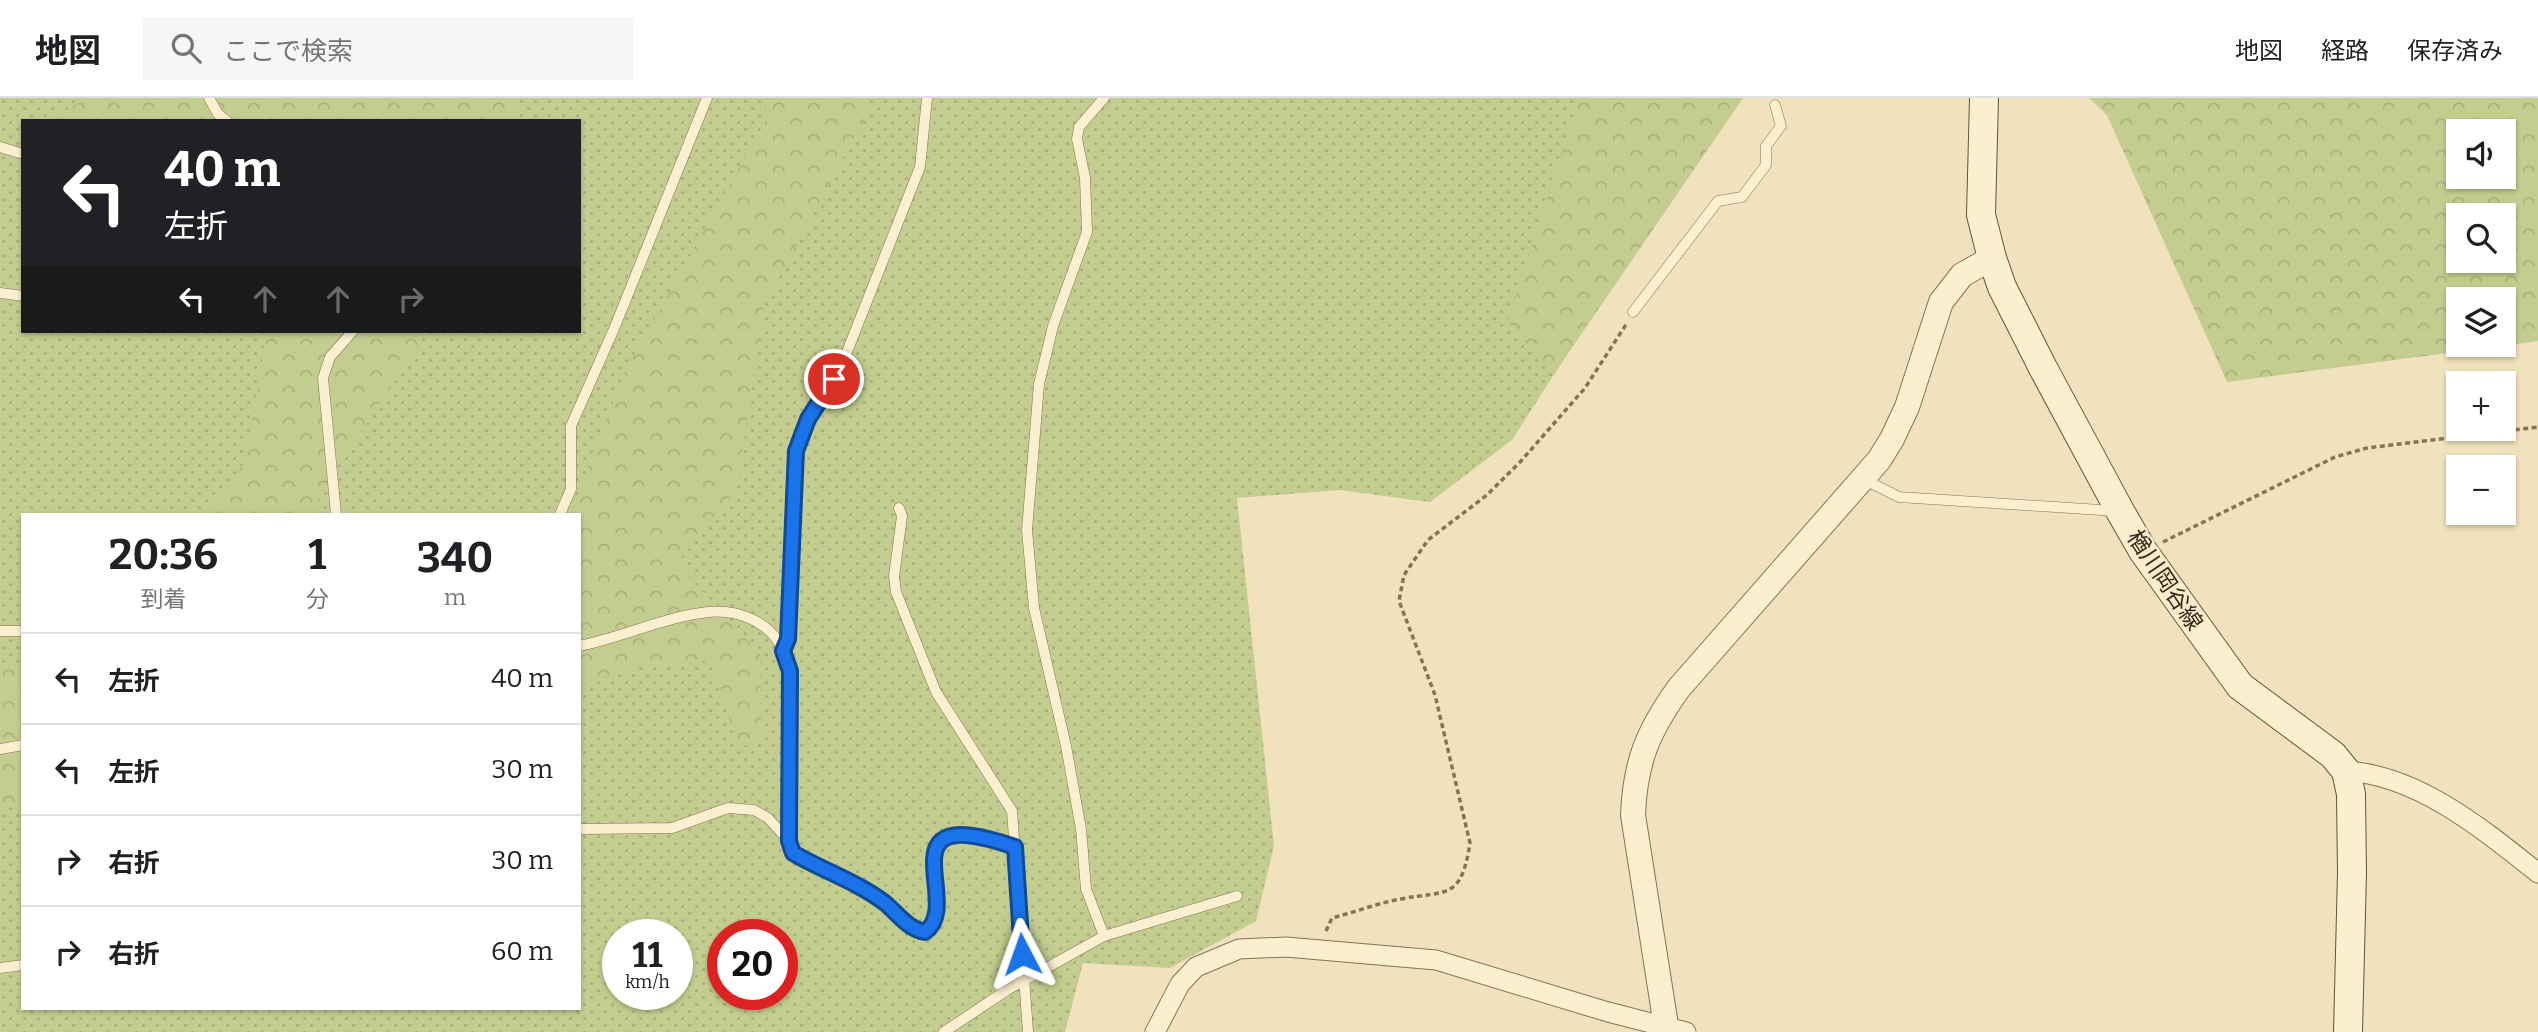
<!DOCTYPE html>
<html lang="ja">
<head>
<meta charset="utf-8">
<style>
  :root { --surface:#fff; --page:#f6f6f6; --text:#202124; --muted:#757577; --line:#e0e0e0 }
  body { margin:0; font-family:Bitter,"Noto Sans JP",serif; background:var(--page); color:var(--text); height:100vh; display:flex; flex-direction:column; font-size:26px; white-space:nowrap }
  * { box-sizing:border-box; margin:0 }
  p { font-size:23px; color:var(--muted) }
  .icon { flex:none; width:38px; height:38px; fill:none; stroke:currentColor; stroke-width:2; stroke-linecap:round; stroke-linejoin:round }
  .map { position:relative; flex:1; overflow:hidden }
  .side { position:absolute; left:21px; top:415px; width:560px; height:497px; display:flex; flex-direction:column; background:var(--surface); border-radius:0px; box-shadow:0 2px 5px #0004 }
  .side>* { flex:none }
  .hud { position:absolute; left:21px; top:21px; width:560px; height:214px; border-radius:0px; box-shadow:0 2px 5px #0004; background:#202124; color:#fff; overflow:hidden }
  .controls { position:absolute; left:2446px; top:21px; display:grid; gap:14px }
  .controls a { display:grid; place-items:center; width:70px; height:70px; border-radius:0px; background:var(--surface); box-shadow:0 2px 5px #0004; font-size:35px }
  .speed { position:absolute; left:602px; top:821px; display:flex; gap:14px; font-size:35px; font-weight:700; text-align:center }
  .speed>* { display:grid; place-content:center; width:91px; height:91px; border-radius:50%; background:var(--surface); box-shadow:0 2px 5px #0004; line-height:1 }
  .speed small { font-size:18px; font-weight:400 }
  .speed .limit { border:10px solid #d22; background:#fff; color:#111 }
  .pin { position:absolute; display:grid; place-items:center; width:60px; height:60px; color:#fff; margin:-30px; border:4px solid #fff; border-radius:50%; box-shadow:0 2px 7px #0007 }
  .me { position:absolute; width:77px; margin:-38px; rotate:356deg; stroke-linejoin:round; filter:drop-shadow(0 0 5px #0008) }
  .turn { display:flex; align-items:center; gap:24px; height:147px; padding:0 28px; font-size:32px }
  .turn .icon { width:91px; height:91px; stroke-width:2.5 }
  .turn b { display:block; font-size:49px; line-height:60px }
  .lanes { display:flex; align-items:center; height:66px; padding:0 28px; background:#0003; justify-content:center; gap:35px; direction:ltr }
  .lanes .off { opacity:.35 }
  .eta { display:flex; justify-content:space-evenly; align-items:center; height:119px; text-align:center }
  .eta b { font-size:42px; font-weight:700; line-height:49px }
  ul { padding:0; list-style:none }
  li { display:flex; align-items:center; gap:21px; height:91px; padding:0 28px; border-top:2px solid var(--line) }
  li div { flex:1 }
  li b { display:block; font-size:26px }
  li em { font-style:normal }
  header { display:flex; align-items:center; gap:42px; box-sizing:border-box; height:98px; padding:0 35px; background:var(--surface); border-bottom:2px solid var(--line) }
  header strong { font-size:33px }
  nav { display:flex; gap:38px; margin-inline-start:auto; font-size:24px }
  .search { width:490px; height:63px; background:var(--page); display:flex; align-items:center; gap:18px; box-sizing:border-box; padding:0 24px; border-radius:0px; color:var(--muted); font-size:26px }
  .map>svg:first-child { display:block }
  .grass { fill:url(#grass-dots); fill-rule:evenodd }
  .forest { fill:url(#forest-crowns); fill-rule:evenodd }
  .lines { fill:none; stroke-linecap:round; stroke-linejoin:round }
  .service-casing { stroke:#877255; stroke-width:11 }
  .minor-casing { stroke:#877255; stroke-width:21 }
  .tertiary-casing { stroke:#877255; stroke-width:26 }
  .secondary-casing { stroke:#695339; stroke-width:30 }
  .path { stroke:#877255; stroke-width:3.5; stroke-dasharray:5 3.5; stroke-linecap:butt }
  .service { stroke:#faefcf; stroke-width:10 }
  .minor { stroke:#faefcf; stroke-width:19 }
  .tertiary { stroke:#faefcf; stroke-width:24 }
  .secondary { stroke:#faefcf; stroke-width:28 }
  .route-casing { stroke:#114b97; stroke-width:18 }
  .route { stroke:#1a73e8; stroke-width:12 }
  .labels { text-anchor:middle; stroke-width:5; stroke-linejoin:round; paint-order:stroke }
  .street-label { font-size:23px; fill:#36291b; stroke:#f6eccc }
</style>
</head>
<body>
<header>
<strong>地図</strong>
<div class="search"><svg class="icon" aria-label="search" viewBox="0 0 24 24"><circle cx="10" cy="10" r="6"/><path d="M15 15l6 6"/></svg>ここで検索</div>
<nav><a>地図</a><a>経路</a><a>保存済み</a></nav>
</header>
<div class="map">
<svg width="2538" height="934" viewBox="0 0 2538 934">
  <defs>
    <pattern id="grass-dots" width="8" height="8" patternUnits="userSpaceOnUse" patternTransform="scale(1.75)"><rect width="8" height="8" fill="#c4cd90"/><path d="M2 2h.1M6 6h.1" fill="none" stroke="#a9b07c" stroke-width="1.8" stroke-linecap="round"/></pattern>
    <pattern id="forest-crowns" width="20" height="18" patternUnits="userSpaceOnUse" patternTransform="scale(1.75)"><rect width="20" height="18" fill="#c4cd90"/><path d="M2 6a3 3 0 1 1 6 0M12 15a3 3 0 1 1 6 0" fill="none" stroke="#a9b07c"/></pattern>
  </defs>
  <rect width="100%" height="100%" fill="#efe2bc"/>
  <path class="grass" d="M0,0H1675L1633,154L1512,342L1430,404L1339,392L1237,400L1274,748L1256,823L1170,870L1083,865L1065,934H0ZM23,23H579V233H23ZM23,416H579V910H23ZM618,836H677V896H618ZM723,836H782V896H723Z"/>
  <g class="forest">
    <polygon points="87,0 519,0 513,23 51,21"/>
    <polygon points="766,0 868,0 869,12 764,207 737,390 677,465 760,556 761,642 738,650 712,562 631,570 579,587 579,416 570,416 624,275 766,22"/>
    <polygon points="1580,0 1743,0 1554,276 1507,224"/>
    <path d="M2089,0H2538V243L2227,284L2107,17ZM2504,33V79H2459V33ZM2459,117H2504V163H2459ZM2459,201H2504V247H2459Z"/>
    <polygon points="268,233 428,233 318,399 322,416 208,416 244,365"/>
    <polygon points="23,567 23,709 0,710 0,568"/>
  </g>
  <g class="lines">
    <g class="service-casing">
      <g id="service">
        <polyline points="209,0 218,16 227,23"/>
        <polyline points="0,49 23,56"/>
        <polyline points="0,195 23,198"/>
        <polyline points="1633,214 1718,103 1742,99 1766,67 1766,48 1781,28 1775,7"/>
        <polyline points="1863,381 1899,399 2116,413"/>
        <polyline points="899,410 902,418 894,478 896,494 936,594 1012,713 1028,934"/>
        <polyline points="336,416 323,280 330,259 353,233"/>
        <polyline points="560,416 571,391 571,328 614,231 707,0"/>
        <polyline points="0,533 23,533"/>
        <path d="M579,548C623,539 664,519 708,514C735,511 767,522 781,548C799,581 790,700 789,743L793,755C823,774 856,783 885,805C898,816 908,831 924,834C965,807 879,702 1015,749"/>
        <polyline points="783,553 788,541 796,353 808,321 843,264 920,69 927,0"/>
        <polyline points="0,651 23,647"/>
        <polyline points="579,731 672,730 728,710 754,712 768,720 789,743"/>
        <polyline points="1104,838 1237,798"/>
        <polyline points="0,870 23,867"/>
        <polyline points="944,934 1007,892 1104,838 1086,791 1081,731 1066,648 1034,510 1027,432 1039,286 1053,228 1087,134 1085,80 1077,41 1079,29 1104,0"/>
      </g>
    </g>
    <g class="minor-casing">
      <g id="minor">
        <path d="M2346,673C2418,677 2484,732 2538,775"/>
        <polyline points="1155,934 1180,886 1196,869 1239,851 1286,849 1436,862 1608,914 1686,934"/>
      </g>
    </g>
    <g class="tertiary-casing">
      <path id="tertiary" d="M1667,934L1633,717C1635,664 1648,633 1679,590L1879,362L1892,341L1907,309L1941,204L1962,177L1992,160"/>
    </g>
    <g class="secondary-casing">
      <polyline id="secondary" points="1984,0 1981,117 1992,160 2002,189 2043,270 2120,413 2143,453 2240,588 2333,657 2346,673 2351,696 2352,775 2348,934"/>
    </g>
    <g class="path">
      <polyline points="2163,444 2335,359 2367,350 2538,329"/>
      <path d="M1326,833L1332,820C1355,814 1378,805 1401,801C1447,792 1461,803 1470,745L1435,597L1399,503L1404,477L1428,442L1487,397L1521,363L1585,290L1627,225"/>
    </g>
    <use href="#service" class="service"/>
    <use href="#minor" class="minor"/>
    <use href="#tertiary" class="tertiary"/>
    <use href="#secondary" class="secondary"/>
  </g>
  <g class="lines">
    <g class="route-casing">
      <path id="route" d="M834,281L808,321L796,353L788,541L783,553L790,573L789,743L793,755C823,773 856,783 885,805C898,816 908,831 925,834C965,806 879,702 1015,749L1022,856"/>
    </g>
    <use href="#route" class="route"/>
  </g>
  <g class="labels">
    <g class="street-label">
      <text transform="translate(2165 482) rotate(56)" y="8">楢川岡谷線</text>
    </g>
  </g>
</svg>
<div class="controls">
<a><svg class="icon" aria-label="sound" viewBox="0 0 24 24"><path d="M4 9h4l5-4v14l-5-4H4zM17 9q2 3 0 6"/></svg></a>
<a><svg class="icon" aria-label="search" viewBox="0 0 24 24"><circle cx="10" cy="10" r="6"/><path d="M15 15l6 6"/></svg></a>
<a><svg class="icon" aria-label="layers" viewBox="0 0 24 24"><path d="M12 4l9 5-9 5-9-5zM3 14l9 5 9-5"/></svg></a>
<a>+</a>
<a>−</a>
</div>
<div class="speed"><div>11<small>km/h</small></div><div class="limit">20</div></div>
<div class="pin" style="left:834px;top:281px;background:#d93025"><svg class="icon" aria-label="arrive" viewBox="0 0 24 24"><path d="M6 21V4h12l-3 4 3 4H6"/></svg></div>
<svg class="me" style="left:1022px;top:856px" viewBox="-20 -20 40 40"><path d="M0-17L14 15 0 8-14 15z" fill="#1a73e8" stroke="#fff" stroke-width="4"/></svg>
<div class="hud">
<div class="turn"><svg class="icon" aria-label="left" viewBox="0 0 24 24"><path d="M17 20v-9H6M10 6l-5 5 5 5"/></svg><div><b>40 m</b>左折</div></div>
<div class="lanes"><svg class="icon" aria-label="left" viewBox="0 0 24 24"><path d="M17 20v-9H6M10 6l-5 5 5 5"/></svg><svg class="icon off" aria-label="ahead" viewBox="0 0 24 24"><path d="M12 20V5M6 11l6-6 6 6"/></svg><svg class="icon off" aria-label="ahead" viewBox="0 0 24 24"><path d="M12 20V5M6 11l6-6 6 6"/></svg><svg class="icon off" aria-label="right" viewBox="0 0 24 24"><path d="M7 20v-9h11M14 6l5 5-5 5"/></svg></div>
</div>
<section class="side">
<div class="eta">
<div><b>20:36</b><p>到着</p></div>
<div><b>1</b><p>分</p></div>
<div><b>340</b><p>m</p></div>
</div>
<ul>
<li><svg class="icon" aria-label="left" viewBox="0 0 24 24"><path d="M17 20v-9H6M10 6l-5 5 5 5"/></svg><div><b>左折</b></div><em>40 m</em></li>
<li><svg class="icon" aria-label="left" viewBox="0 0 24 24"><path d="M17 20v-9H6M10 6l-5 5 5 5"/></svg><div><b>左折</b></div><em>30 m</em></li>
<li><svg class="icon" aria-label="right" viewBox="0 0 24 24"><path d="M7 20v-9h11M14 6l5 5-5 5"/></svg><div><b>右折</b></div><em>30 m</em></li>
<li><svg class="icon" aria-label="right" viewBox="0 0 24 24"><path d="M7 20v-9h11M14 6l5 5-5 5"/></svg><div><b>右折</b></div><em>60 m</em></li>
</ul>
</section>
</div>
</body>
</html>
